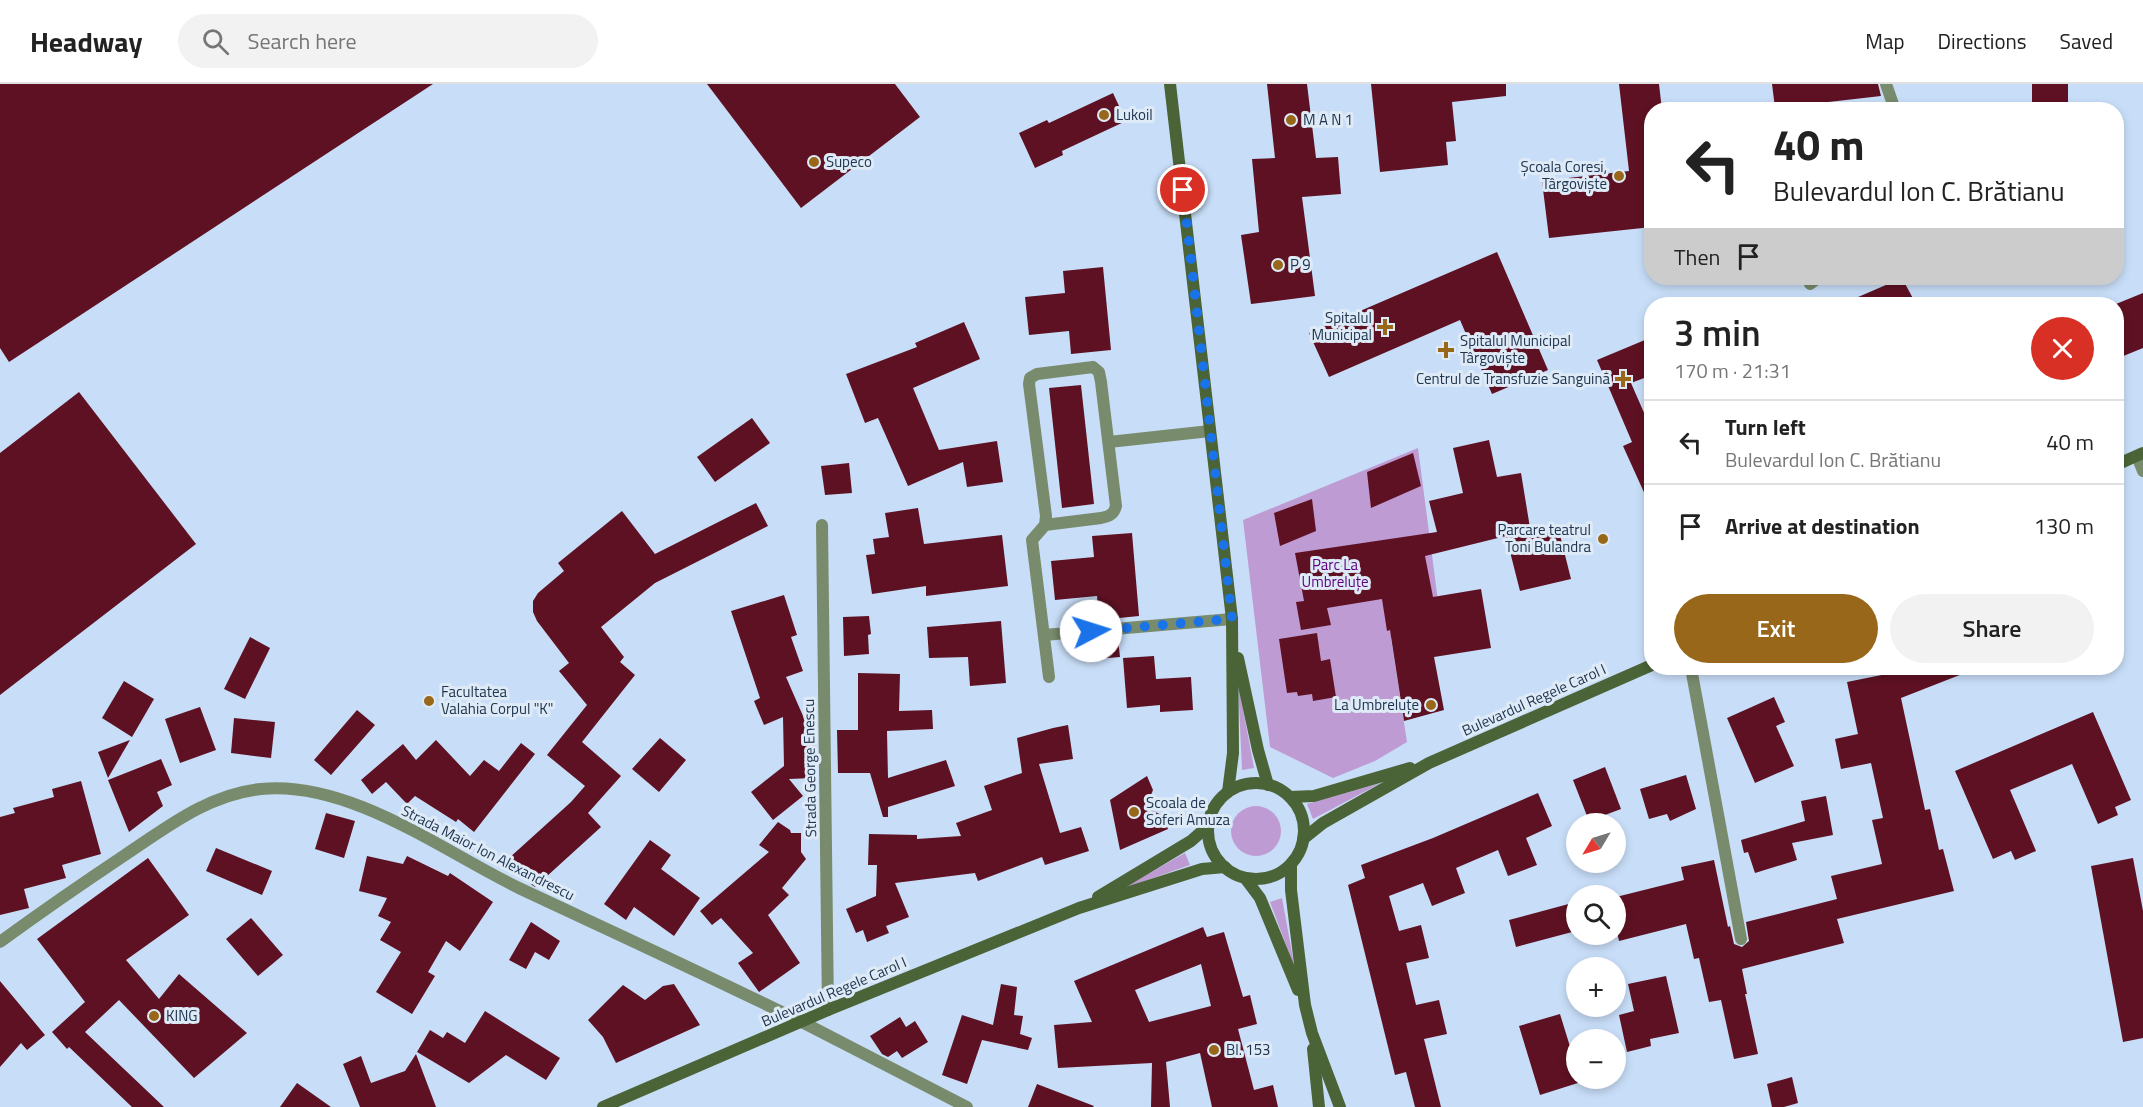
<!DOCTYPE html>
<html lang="en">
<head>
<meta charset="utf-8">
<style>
  :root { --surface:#fff; --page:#f2f2f2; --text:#222; --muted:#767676; --line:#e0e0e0; --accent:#986719 }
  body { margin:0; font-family:"Titillium Web",sans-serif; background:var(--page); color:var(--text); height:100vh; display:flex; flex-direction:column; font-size:22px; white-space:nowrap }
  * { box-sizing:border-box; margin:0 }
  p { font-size:20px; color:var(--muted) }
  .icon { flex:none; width:33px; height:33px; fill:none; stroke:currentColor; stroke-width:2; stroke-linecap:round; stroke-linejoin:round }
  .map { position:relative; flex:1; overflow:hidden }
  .sheet { position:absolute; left:1644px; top:213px; width:480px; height:378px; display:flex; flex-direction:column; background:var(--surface); border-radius:24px; box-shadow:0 3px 9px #0003 }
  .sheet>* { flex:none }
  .banner { position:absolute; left:1644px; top:18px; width:480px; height:183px; border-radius:24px; box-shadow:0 3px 9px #0003; background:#fff; color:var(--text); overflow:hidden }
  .needle { width:39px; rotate:232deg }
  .tools { position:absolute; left:1566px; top:729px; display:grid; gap:12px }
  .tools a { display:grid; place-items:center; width:60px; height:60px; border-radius:50%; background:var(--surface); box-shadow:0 3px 9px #0003; font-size:30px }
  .pin { position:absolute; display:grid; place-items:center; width:51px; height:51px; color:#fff; margin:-26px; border:3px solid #fff; border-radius:50%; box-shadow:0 2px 6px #0007 }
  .me { position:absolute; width:66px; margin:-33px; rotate:85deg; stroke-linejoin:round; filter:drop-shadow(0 0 4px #0008) }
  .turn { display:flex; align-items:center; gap:21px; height:126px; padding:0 30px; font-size:27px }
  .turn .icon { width:78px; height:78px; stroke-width:2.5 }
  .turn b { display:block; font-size:42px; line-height:51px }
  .then { display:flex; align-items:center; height:57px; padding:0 30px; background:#0003; gap:12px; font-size:22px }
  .round { display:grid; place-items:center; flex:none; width:63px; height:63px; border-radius:32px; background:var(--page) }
  .headline { display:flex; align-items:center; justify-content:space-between; height:102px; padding:0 30px }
  h1 { font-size:36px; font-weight:600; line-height:45px }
  .button { display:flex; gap:12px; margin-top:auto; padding:12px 30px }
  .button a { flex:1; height:69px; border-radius:36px; background:var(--accent); color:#fff; font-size:24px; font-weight:600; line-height:69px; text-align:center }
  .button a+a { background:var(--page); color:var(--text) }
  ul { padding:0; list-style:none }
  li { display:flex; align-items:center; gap:18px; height:84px; padding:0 30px; border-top:2px solid var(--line) }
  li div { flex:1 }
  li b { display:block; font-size:22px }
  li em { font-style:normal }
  header { display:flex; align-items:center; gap:36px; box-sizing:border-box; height:84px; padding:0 30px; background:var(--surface); border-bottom:2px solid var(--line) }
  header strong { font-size:28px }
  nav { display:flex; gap:33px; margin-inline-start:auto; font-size:21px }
  .search { width:420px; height:54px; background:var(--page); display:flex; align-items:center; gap:15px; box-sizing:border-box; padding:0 21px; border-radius:33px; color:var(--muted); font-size:22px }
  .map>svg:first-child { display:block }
  .green { fill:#bf9bd4 }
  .building { fill:#5e1123; fill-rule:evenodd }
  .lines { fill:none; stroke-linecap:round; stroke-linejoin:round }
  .minor { stroke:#798b6d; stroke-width:12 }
  .secondary { stroke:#4a6437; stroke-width:12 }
  .route { stroke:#1a73e8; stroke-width:10; stroke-dasharray:0 18 }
  .poi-dot { fill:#986719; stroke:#dfeaf7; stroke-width:2 }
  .labels { text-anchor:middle; stroke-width:6; stroke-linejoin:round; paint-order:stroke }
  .poi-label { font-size:15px; fill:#203650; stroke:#dfeaf7; text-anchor:start }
  .park-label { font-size:15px; fill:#5c007d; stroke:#dfeaf7 }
  .street-label { font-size:15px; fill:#203650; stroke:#dfeaf7 }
</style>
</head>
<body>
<header>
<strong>Headway</strong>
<div class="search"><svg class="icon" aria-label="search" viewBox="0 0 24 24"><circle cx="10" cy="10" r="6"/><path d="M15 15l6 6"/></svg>Search here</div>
<nav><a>Map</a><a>Directions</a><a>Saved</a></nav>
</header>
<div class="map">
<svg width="2143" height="1023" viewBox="0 0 2143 1023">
  <rect width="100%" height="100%" fill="#c8def8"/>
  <g class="green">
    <polygon points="1418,364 1441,540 1391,554 1407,658 1375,677 1333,694 1270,663 1243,436"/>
    <polygon points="1238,598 1254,684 1242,686"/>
    <polygon points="1381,699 1313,735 1307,720"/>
    <circle cx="1256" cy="747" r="25"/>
    <polygon points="1185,769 1190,781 1119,806"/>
    <polygon points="1282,814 1295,885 1270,818"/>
  </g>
  <g class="building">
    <polygon points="0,0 433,0 9,278 0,264"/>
    <polygon points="707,0 895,0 920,33 801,124"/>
    <polygon points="1267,0 1307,0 1316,74 1338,73 1341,110 1302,113 1315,212 1251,220 1241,151 1259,148 1252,75 1275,74"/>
    <polygon points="1371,0 1506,0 1506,12 1452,18 1456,57 1446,58 1448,81 1380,88"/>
    <polygon points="1619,0 1659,0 1662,26 1652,26 1652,143 1549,154 1542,97 1629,87"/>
    <polygon points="1772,0 1878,0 1881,12 1775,24"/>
    <rect x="2032" y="0" width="36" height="26"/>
    <polygon points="1113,9 1126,37 1062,67 1063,71 1035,84 1019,49 1047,36 1049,39"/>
    <polygon points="1497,168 1548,286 1492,310 1460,236 1329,293 1309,249"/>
    <polygon points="1103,183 1111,266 1071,270 1069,247 1029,251 1025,213 1065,209 1063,187"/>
    <polygon points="1902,194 1916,220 1842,220"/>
    <polygon points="2143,209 2143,264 2116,275 2116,220"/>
    <polygon points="964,238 980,275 913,304 939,366 997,357 1003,398 967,403 963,378 908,402 878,334 865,339 846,290 917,263 915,259"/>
    <polygon points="1652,253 1652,291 1631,299 1652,347 1652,426 1623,362 1632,358 1597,276"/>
    <polygon points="1081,301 1094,420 1062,424 1049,304"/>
    <polygon points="79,308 196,460 0,611 0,369"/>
    <polygon points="752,334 770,359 715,398 697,373"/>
    <polygon points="1489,356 1497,393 1521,389 1531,450 1558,443 1571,495 1520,507 1506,452 1425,472 1433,513 1481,505 1491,564 1434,573 1444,626 1404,637 1390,546 1387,547 1382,515 1327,524 1331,541 1301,546 1296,518 1304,517 1295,469 1437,448 1429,417 1463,409 1453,364"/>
    <polygon points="1413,369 1421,402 1371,424 1367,388"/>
    <polygon points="849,379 852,409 825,411 821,382"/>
    <polygon points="1312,415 1316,447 1280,462 1274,429"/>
    <polygon points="756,419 768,442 655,499 601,543 624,573 620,578 635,591 582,658 621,692 588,729 601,743 535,803 532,801 508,775 571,718 585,702 547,671 587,621 559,587 569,579 537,537 533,528 533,517 538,509 564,487 558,479 622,427 655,470"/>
    <polygon points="918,424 924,460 1002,451 1008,502 926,512 926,502 872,510 866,471 875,470 873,455 889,453 885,429"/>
    <polygon points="1132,449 1139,532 1099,536 1097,512 1055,516 1051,477 1094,473 1092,452"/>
    <polygon points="784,511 797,551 791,553 803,587 786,593 817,664 817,689 813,689 813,694 789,695 803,712 773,736 751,708 784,682 783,633 764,641 754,617 760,614 731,527"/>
    <polygon points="869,532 871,550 868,551 869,570 844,572 843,533"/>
    <polygon points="1001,537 1006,599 970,602 968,573 929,574 927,543"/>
    <polygon points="1317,549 1321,577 1330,575 1336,613 1313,617 1312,610 1298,612 1297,608 1287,609 1279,555"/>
    <polygon points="250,553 270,564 245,615 224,605"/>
    <polygon points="1118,555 1120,573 1084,576 1083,557"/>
    <polygon points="1154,572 1156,595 1191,593 1193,626 1160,628 1160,621 1127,624 1123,574"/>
    <polygon points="1916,584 1975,585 1901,614 1925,726 1930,725 1939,766 1943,765 1954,807 1837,835 1844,859 1742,885 1747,910 1745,910 1758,970 1734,975 1721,916 1709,918 1699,874 1694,875 1686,840 1619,857 1616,843 1616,813 1684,796 1681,783 1714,776 1728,843 1730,842 1734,860 1742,863 1749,857 1746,838 1837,815 1831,792 1882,780 1872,736 1883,734 1871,679 1841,685 1835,655 1858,650 1847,598"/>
    <polygon points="858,589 900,590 899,627 932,626 933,645 887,647 888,694 946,676 955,702 888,723 888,733 883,733 870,689 838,689 837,646 858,646"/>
    <polygon points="124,597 154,615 132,653 102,634"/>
    <polygon points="1774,613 1785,638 1776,642 1794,682 1755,699 1727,634"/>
    <polygon points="200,623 216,666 180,679 165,635"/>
    <polygon points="357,626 375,641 331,691 314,676"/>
    <polygon points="2093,628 2131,716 2115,723 2118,731 2098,740 2072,680 2010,706 2036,767 2015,776 2011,767 1993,775 1955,687"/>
    <polygon points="234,634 275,638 271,674 231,669"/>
    <polygon points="1068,641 1073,675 1039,680 1060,749 1081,743 1089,767 1045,781 1042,773 978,797 975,789 895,799 909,833 886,842 889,849 867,858 863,846 856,849 846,825 876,812 877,781 868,781 869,750 917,751 917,755 961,752 956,739 992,726 984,702 1022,689 1017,654 1053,644"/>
    <polygon points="660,654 686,676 659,708 632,685"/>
    <polygon points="130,656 108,694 98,668"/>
    <polygon points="436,656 470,692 484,676 499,687 521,659 535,670 474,748 458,735 456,738 415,712 407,720 386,698 372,710 361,696 403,660 416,676"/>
    <polygon points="161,675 172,701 157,708 163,722 129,748 108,696"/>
    <polygon points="1605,683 1621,725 1589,737 1573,696"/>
    <polygon points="1686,691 1696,725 1670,737 1667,730 1649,735 1640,705"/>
    <polygon points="1147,692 1153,706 1146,723 1163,732 1168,745 1120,766 1110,716"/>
    <polygon points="81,697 101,770 62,781 66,794 24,805 29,824 0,831 0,733 15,729 13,724 54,713 52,705"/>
    <polygon points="1538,709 1552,742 1526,754 1537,781 1508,792 1498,766 1456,784 1465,809 1432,822 1423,799 1389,812 1399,847 1421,841 1429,874 1406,879 1416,921 1439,916 1447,950 1424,955 1441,1023 1415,1023 1406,988 1395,991 1348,801 1365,794 1361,781 1433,754"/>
    <polygon points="1826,712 1833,751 1792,759 1797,776 1755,789 1748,768 1744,769 1741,756 1805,737 1801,717"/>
    <polygon points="326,729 355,737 344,774 315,765"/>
    <polygon points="778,738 790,746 791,749 801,749 801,768 806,775 782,804 789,811 768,831 800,879 759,908 738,879 753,869 721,834 712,841 700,827 769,768 759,761"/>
    <polygon points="650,756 671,771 661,785 700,814 674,852 634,823 626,836 604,820"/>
    <polygon points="216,764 272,787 262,811 206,787"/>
    <polygon points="367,772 403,780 407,772 448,792 450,789 493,818 460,867 446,857 428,888 435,892 412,930 376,908 401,868 380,856 391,838 378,832 387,814 359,807"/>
    <polygon points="148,774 189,831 126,876 159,915 179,890 247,949 194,994 119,916 85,948 164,1023 132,1023 69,963 67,965 52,948 85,918 37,855"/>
    <polygon points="2133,774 2143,827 2143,954 2123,958 2091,782"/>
    <polygon points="1576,818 1576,847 1516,863 1509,836"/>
    <polygon points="251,834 283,871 258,892 226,855"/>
    <polygon points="531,838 560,857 549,876 535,868 526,885 509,876"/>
    <path d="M1203,843L1207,853L1224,848L1243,913L1250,911L1257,940L1238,945L1254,1006L1273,1001L1278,1023H1212L1200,969L1166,978L1170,1023H1151L1152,979L1058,984L1054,941L1092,938L1074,897ZM1201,880L1211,922L1149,938L1135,906Z"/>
    <polygon points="1666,892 1679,949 1650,955 1651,962 1627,968 1619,931 1634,927 1628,900"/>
    <polygon points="0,897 45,951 27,966 21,959 0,983"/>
    <polygon points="674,900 700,941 616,979 603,953 588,936 623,901 645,916 663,902"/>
    <polygon points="1001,900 1017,903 1014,931 1023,932 1020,950 1017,949 1032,954 1028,966 982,956 967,1000 942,991 962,931 993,941"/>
    <polygon points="485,927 560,974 546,996 506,971 469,999 417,968 430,946 443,954 447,948 465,959"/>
    <polygon points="1560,930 1576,982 1576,994 1580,994 1581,998 1540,1011 1519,942"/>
    <polygon points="900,933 906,943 915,937 928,958 902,974 897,967 888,973 882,970 870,952"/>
    <polygon points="416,970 436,1023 360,1023 343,980 361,972 371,999 405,987"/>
    <polygon points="1792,993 1798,1019 1784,1023 1772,1023 1767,1000"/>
    <polygon points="297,999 331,1023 280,1023"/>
    <polygon points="1037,1000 1094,1022 1093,1023 1028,1023"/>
  </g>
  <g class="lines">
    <g class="minor">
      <polyline points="1886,0 1895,26"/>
      <polyline points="1810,200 1818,194"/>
      <polyline points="1109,358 1210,347"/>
      <polyline points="2137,372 2143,387"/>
      <polyline points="822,441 828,926"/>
      <path d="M1045,441L1101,434C1110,432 1114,430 1116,422L1101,298L1099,288L1093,283L1037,290L1030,294L1029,300L1046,432L1045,441L1032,456L1049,593"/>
      <polyline points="1044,551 1232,535"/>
      <polyline points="1691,584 1741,855"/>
      <path d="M0,858C41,828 83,799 125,771C167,743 209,710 261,705C350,696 444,768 521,805C615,849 709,892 802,938C857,966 912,995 967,1023"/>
    </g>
    <g class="secondary">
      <polyline points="1170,0 1232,535 1233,669 1228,708"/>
      <polyline points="2116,381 2143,369"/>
      <polyline points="1238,574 1258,666 1268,701"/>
      <circle cx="1256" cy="747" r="48"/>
      <polyline points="1290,713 1314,712 1410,684"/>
      <polyline points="1303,755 1323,739 1429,679 1652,581"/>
      <polyline points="1291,780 1291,806 1305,921 1312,949 1340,1023"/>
      <polyline points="1245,794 1260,814 1298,906"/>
      <polyline points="1098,813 1191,757 1208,742"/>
      <polyline points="1313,965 1319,1023"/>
      <polyline points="603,1023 828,926 1079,824 1202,785 1225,783"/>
    </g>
  </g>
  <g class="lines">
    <polyline class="route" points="1091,547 1232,535 1183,106"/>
  </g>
  <g class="poi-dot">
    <circle cx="1104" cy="31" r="6"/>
    <circle cx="1291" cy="36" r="6"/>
    <circle cx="814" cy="78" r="6"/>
    <circle cx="1619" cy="92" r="6"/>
    <circle cx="1278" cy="181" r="6"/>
    <path d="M1382 234h6v6h6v6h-6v6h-6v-6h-6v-6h6z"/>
    <path d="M1443 257h6v6h6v6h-6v6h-6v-6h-6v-6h6z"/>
    <path d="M1620 286h6v6h6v6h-6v6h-6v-6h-6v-6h6z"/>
    <circle cx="1603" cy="455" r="6"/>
    <circle cx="429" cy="617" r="6"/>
    <circle cx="1431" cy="621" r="6"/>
    <circle cx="1134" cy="728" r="6"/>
    <circle cx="154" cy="932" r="6"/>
    <circle cx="1214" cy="966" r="6"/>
  </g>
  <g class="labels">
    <g class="poi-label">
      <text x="1116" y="36">Lukoil</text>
      <text x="1303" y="41">M A N 1</text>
      <text x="826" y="83">Supeco</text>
      <text x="1607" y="88" text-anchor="end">Școala Coresi,<tspan x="1607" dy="17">Târgoviște</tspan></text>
      <text x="1290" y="186">P 9</text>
      <text x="1372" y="239" text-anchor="end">Spitalul<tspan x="1372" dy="17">Municipal</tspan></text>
      <text x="1460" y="262">Spitalul Municipal<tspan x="1460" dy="17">Târgoviște</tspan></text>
      <text x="1610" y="300" text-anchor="end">Centrul de Transfuzie Sanguină</text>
      <text x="1591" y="451" text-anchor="end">Parcare teatrul<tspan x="1591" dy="17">Toni Bulandra</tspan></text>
      <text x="441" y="613">Facultatea<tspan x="441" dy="17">Valahia Corpul "K"</tspan></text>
      <text x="1419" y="626" text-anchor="end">La Umbreluțe</text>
      <text x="1146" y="724">Scoala de<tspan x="1146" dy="17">Soferi Amuza</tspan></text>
      <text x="166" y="937">KING</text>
      <text x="1226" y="971">Bl. 153</text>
    </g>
    <g class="park-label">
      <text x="1335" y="486">Parc La<tspan x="1335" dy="17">Umbreluțe</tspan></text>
    </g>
    <g class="street-label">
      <text transform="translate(1534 616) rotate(-24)" y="5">Bulevardul Regele Carol I</text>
      <text transform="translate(810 684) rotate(-91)" y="5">Strada George Enescu</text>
      <text transform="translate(488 769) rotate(27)" y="5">Strada Maior Ion Alexandrescu</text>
      <text transform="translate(834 908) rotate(-23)" y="5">Bulevardul Regele Carol I</text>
    </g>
  </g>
</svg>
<div class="tools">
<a><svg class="needle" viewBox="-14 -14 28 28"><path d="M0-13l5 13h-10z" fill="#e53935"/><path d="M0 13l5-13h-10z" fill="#767676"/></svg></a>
<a><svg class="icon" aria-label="search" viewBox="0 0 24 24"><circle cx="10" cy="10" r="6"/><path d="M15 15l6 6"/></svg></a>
<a>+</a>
<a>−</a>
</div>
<div class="pin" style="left:1183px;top:106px;background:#d93025"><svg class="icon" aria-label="arrive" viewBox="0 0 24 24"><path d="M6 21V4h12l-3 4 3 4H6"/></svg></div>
<svg class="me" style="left:1091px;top:547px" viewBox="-20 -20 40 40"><circle r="19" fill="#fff"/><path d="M0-13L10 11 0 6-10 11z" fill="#1a73e8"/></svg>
<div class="banner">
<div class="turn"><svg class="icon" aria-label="left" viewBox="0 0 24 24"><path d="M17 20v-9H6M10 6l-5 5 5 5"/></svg><div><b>40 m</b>Bulevardul Ion C. Brătianu</div></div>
<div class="then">Then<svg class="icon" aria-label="arrive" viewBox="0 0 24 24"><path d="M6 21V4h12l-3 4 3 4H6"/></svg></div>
</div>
<section class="sheet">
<div class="headline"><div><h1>3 min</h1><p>170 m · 21:31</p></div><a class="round" style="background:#d93025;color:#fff"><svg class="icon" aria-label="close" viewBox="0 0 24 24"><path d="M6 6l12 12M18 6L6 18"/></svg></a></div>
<ul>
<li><svg class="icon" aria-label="left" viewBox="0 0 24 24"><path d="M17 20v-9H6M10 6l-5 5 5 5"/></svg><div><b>Turn left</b><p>Bulevardul Ion C. Brătianu</p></div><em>40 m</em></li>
<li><svg class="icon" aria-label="arrive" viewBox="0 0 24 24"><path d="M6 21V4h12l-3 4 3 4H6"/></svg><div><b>Arrive at destination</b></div><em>130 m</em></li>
</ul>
<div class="button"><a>Exit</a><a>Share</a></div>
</section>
</div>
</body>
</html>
